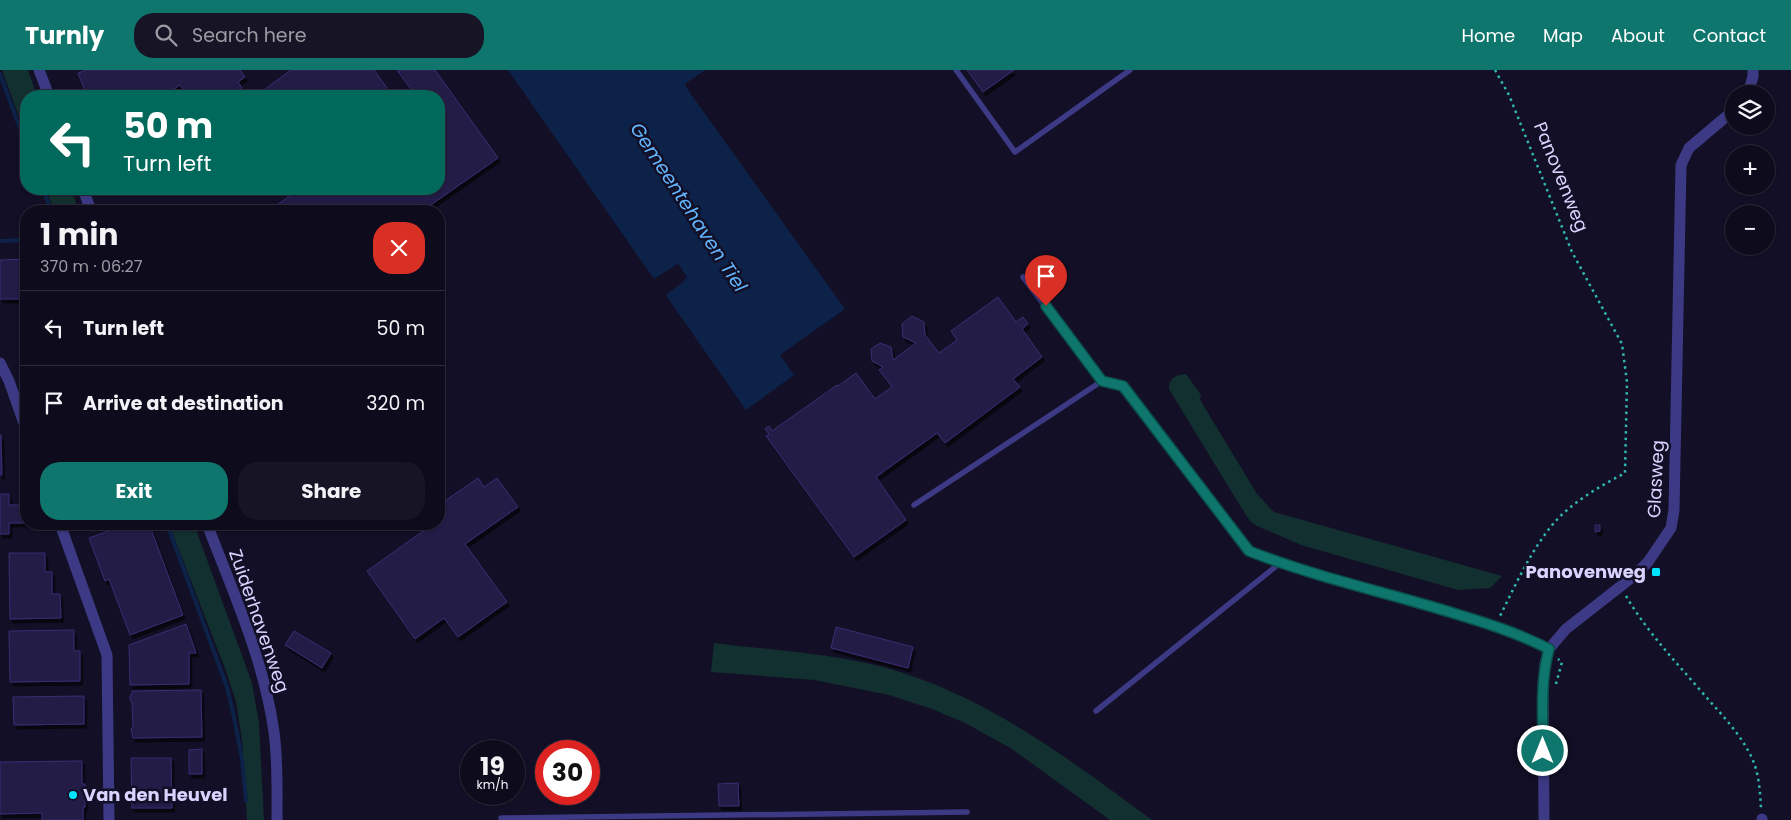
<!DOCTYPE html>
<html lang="en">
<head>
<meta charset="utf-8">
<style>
  :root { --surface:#0e0b1c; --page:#171425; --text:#f1f3f6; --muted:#9b9ba3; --line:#2e2b3b; --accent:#0f766e }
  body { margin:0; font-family:Poppins,sans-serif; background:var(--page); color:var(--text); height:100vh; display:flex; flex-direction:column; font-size:19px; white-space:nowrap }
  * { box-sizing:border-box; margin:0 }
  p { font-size:16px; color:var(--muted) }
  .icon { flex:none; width:28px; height:28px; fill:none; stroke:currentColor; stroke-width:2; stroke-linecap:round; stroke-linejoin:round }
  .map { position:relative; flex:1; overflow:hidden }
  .drawer { position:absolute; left:20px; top:135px; width:425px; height:325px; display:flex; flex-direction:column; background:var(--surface); border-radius:20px; box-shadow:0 1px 4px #0004,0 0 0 1px var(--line) }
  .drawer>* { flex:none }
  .top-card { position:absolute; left:20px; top:20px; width:425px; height:105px; border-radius:20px; box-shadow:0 1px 4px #0004,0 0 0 1px var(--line); background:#00695c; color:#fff; overflow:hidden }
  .controls { position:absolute; left:1725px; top:15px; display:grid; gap:10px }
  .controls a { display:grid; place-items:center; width:50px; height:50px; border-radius:50%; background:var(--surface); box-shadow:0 1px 4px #0004,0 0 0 1px var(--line); font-size:25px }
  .speed { position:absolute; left:460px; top:670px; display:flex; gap:10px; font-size:25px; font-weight:700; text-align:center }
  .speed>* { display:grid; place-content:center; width:65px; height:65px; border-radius:50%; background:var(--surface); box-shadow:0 1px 4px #0004,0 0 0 1px var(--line); line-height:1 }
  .speed small { font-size:12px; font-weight:400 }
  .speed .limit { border:8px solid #d22; background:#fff; color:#111 }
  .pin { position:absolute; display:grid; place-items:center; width:42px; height:42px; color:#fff; margin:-51px -21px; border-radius:50% 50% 50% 0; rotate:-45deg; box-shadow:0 0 5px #0007 }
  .pin .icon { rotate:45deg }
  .me { position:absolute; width:55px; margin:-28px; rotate:0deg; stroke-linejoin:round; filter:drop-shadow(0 0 4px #0008) }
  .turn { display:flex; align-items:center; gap:18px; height:105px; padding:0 20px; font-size:22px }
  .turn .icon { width:65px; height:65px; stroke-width:2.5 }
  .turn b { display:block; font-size:35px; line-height:42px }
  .round { display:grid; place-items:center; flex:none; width:52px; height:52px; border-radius:20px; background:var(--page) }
  .headline { display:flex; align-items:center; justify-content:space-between; height:85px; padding:0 20px }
  h1 { font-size:30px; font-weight:700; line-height:38px }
  .button { display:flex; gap:10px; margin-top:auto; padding:10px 20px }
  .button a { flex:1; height:58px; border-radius:20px; background:var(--accent); color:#fff; font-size:20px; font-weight:700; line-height:58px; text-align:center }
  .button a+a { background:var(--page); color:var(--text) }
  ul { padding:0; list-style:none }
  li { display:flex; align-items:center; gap:15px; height:75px; padding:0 20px; border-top:1px solid var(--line) }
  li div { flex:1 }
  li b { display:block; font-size:19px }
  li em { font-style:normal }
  header { display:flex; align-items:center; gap:30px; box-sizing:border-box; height:70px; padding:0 25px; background:var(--accent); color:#fff }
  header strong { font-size:24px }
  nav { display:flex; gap:28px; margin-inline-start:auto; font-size:18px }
  .search { width:350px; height:45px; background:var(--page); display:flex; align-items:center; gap:12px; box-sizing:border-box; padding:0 18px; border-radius:20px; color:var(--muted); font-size:19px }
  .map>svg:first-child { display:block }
  .green { fill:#12302f }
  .water { fill:#0c2248 }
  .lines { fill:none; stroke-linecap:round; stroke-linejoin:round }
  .stream { stroke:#0c2248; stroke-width:4 }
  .building { fill:#241b47; stroke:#3b2d73; filter:url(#shadow) }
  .path { stroke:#2fb8b0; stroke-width:2.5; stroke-dasharray:2.5 4; stroke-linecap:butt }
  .service { stroke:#3d3a85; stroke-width:5.5 }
  .minor { stroke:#3d3a85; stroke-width:11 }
  .route-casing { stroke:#0a4d48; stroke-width:12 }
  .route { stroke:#0f766e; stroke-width:9 }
  .poi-dot { fill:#00e5ff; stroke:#130f26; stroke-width:2 }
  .labels { text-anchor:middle; stroke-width:5; stroke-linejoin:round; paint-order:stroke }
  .street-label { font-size:18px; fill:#d9d4ff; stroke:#130f26 }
  .poi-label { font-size:18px; font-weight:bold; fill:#d9d4ff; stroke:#130f26; text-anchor:end }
  .water-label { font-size:19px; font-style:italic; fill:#62b6ff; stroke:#130f26 }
</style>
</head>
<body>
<header>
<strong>Turnly</strong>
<div class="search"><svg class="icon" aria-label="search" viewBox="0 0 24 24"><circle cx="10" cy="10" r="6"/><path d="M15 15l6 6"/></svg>Search here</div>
<nav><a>Home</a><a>Map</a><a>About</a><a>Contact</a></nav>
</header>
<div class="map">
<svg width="1791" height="750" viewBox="0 0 1791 750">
  <defs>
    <filter id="shadow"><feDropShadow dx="2.5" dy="4" stdDeviation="0" flood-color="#0009"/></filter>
  </defs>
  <rect width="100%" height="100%" fill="#130f26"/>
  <g class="green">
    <polygon points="2,0 28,0 37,26 26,26 26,66"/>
    <polygon points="46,119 71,119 79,141 54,141"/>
    <path d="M1186,304L1201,325L1200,329L1202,333L1257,424L1274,442L1502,506L1490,518L1458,520L1301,475L1257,456L1250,451L1239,434L1169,319C1168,308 1176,305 1186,304Z"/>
    <polygon points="169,454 194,454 252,613 259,653 264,750 247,750 242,670 236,632 226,601"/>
    <path d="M714,573C770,580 829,583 883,597C984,624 1069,689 1152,750H1110L1012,679L965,653L932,639L889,625L814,610L711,602Z"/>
  </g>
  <polygon class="water" points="508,0 705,0 685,14 690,23 845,239 780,285 794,305 746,340 667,227 666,225 683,212 687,207 679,195 677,194 654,209"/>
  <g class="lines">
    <g class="stream">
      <polyline points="0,4 26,75"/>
      <polyline points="43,119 51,141"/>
      <polyline points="0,171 26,170"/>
      <polyline points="167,454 227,617 234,647 242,689 246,731"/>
    </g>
  </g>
  <g class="building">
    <polygon points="87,0 240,0 245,7 238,12 242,18 233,24 229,19 223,24 225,26 188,26 180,15 163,26 87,26 78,3"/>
    <polygon points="291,0 374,0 387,18 375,26 270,26 265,19"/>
    <polygon points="397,0 435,0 498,88 422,141 268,141 300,119 439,119 439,26 416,26"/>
    <polygon points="967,0 1014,0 983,22"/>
    <polygon points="26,189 26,229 0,229 0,190"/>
    <polygon points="998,227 1016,252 1023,247 1028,254 1022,259 1042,287 1013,309 1020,317 945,373 937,363 876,407 906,450 854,487 766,366 769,364 765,359 769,356 772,361 837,315 838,316 856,303 875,329 892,317 879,300 883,297 872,291 871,279 880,273 891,277 893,290 916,273 903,267 902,254 912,246 924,252 925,265 939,283 957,270 951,261"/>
    <polygon points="0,365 1,365 2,405 0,405"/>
    <polygon points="478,408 484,417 497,408 518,437 465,474 507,532 458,567 444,548 415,569 367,501 433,454 439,454 439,449 446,445 439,435"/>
    <polygon points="0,424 9,424 9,435 26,435 26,453 9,453 9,464 0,464"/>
    <polygon points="128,454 149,454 183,545 130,565 109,509 105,511 89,468"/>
    <polygon points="1595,455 1600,455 1600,461 1595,462"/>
    <polygon points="9,483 45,483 45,502 52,502 52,524 60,524 61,548 10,549"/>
    <polygon points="186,554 196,583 189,583 189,614 130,615 129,575"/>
    <polygon points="836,557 913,577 908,598 831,578"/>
    <polygon points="74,560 74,581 80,581 80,611 10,612 9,561"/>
    <polygon points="294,561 331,583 322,598 285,575"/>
    <polygon points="201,620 202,667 133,668 131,659 133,657 132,632 130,630 130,626 132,624 132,621"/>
    <polygon points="84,626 84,654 14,655 13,627"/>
    <polygon points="202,679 202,704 189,704 189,680"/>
    <polygon points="131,688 171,688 172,738 132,738"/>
    <polygon points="82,691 82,714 85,714 85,737 83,737 83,750 42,750 42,743 0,744 0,692"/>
    <polygon points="738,713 739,736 719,736 718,714"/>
  </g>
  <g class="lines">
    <g class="path">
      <path d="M1495,0L1509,25L1572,182L1622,274L1627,312L1625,403C1600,416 1571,433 1553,454C1530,482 1515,516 1499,548"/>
      <path d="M1626,526C1649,565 1678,594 1707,628C1723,646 1740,664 1751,686C1759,702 1760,721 1761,738"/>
      <polyline points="1556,614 1562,592 1558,589"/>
    </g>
    <g class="service">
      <polyline points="956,0 1015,82 1130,0"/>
      <path d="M1023,207L1102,311L1123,316L1249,481C1347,520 1455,531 1549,579"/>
      <polyline points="914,435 1102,311"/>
      <polyline points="1096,641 1280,493"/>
      <polyline points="501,748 967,742"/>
    </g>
    <g class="minor">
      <polyline points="39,0 49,26"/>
      <polyline points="1748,24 1753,6 1753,0"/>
      <polyline points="83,119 91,141"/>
      <polyline points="0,293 9,311 26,359"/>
      <polyline points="60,454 107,585 109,750"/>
      <path d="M207,454C233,522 264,590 274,662C278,691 277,721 277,750"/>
      <polyline points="1762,749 1762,750"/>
      <polyline points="1544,750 1543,613 1545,594 1549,579 1566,559 1635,505 1648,492 1671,458 1674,440 1681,95 1689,78 1734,40"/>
    </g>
  </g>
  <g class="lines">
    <g class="route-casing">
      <path id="route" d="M1046,236L1102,311L1123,316L1249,481C1315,507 1385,522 1453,543C1486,553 1518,563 1549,579C1540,612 1543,647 1543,681"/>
    </g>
    <use href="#route" class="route"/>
  </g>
  <g class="poi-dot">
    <rect x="1651" y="497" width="10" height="10" rx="2.5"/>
    <circle cx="73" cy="725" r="5"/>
  </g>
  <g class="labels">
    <g class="street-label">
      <text transform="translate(1561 107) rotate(68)" y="6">Panovenweg</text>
      <text transform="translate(1656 409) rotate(-87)" y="6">Glasweg</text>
      <text transform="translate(259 551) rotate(71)" y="6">Zuiderhavenweg</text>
    </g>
    <g class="poi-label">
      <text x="1646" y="508">Panovenweg</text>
      <text x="83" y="731" text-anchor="start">Van den Heuvel</text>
    </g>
    <g class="water-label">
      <text transform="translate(689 137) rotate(57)" y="7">Gemeentehaven Tiel</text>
    </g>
  </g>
</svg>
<div class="controls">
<a><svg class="icon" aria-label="layers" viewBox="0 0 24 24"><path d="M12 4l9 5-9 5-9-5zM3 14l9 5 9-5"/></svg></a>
<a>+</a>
<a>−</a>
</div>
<div class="speed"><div>19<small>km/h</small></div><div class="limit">30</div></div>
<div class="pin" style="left:1046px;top:236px;background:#d93025"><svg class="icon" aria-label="arrive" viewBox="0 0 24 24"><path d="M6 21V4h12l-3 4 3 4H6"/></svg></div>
<svg class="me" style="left:1543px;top:681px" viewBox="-20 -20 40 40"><circle r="17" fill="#0f766e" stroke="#fff" stroke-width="3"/><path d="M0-11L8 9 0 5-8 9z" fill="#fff"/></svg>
<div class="top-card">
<div class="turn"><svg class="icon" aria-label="left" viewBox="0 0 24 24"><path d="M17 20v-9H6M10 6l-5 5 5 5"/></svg><div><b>50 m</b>Turn left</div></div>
</div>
<section class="drawer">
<div class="headline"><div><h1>1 min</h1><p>370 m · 06:27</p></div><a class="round" style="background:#d93025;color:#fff"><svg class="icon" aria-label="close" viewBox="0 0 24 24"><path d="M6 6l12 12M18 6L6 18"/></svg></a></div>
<ul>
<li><svg class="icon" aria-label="left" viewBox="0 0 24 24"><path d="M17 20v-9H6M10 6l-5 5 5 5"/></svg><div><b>Turn left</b></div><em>50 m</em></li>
<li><svg class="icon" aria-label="arrive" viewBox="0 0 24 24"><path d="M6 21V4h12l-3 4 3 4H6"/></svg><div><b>Arrive at destination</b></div><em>320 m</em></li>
</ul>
<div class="button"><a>Exit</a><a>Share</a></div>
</section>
</div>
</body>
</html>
